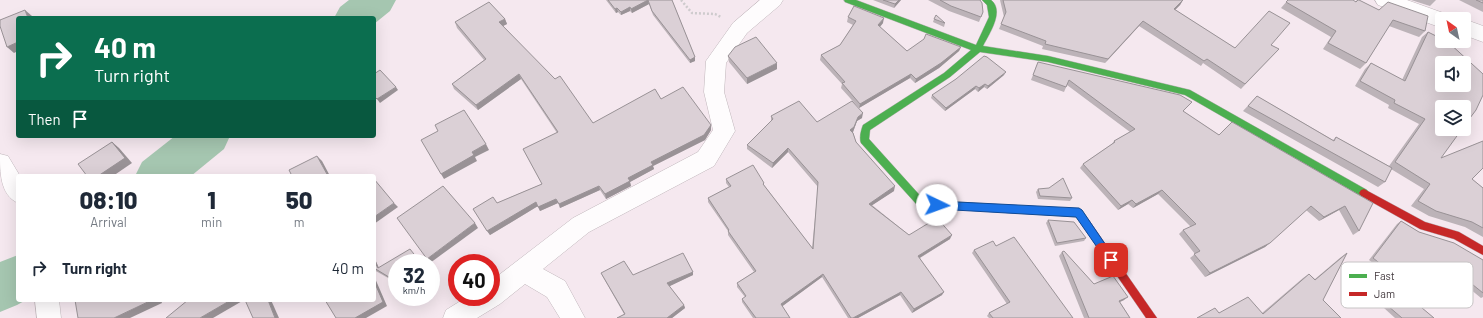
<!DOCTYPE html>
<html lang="en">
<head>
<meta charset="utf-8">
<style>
  :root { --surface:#fff; --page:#f2f2f3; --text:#1f2937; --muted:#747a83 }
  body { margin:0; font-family:Barlow,sans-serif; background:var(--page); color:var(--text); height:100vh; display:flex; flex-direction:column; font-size:15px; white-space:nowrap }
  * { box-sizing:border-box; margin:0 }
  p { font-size:13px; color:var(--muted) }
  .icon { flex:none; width:22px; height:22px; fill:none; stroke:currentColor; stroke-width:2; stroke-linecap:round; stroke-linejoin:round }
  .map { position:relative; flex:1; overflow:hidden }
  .drawer { position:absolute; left:16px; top:174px; width:360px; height:128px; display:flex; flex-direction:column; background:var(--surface); border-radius:4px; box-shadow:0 4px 16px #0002 }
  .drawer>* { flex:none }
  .banner { position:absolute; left:16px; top:16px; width:360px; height:122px; border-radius:4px; box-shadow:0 4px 16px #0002; background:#0b6e4f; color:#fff; overflow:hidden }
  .needle { width:26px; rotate:327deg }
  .tools { position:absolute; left:1435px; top:12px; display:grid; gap:8px }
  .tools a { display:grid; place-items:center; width:36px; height:36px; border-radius:4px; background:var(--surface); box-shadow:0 4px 16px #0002; font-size:20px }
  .speed { position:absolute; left:388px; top:254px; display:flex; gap:8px; font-size:20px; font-weight:700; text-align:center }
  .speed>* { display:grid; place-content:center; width:52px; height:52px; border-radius:50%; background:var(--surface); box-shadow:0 4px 16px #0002; line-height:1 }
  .speed small { font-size:10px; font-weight:400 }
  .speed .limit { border:6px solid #d22; background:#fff; color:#111 }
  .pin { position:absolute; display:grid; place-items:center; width:34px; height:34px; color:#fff; margin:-17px; border-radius:8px; box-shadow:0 2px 6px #0006 }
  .me { position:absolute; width:44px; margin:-22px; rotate:93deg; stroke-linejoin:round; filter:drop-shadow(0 0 3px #0008) }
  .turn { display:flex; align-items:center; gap:14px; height:84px; padding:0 12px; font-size:18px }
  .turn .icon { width:52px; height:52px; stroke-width:2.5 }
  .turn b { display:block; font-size:28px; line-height:34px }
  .then { display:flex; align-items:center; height:38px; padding:0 12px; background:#0003; gap:8px; font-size:15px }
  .eta { display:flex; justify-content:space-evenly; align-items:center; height:68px; text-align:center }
  .eta b { font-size:24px; font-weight:800; line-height:28px }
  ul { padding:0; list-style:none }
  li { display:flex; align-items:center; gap:12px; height:52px; padding:0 12px }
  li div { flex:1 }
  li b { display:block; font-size:15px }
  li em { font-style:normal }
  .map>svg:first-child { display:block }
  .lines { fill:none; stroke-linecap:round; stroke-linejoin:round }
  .river { fill:#a5c6b0; fill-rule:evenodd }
  .street-casing { stroke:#c0b6bb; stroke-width:1 }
  .fast-casing { stroke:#c0b6bb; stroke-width:1 }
  .jam-casing { stroke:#c0b6bb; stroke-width:1 }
  .path { stroke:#cecbcd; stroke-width:2.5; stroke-dasharray:2 2; stroke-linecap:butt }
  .street { fill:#fefcfd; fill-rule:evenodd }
  .fast { fill:#4caf50; fill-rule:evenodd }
  .jam { fill:#c62828; fill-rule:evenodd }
  .wall { fill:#bcb3b8 }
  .shaded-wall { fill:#999296 }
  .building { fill:#dbd0d6; stroke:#999296; fill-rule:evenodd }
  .route { fill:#1a73e8; stroke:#114b97 }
  .key { fill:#fff; stroke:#c7c4c5; stroke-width:1 }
  .key-label { font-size:11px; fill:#43393e }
</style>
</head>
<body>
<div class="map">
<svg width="1483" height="318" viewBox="0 0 1483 318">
  <rect width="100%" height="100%" fill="#f5e8ef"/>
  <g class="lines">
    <g class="river">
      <polygon points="349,0 396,0 390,11 374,24 374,18 334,18 340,7"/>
      <polygon points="175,136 230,136 224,149 191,176 135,176 142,162"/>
      <polygon points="18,255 18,300 26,300 17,305 0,312 0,262"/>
    </g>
    <g class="street-casing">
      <g id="street">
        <polygon points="760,0 783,0 780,5 747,33 726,63 724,92 735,131 714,166 589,232 543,269 565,281 585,318 560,318 547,297 525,284 500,304 477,318 443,318 446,310 467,297 491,297 491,281 573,218 698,152 713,130 704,92 706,61 733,23"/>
        <polygon points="1375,0 1407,0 1449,15 1451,19 1442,19 1442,28 1378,5"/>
        <polygon points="1464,19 1483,26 1483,42 1464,35"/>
        <path d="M0,154L8,156L20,176H18V203C0,195 0,172 0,154Z"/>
        <polygon points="35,300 59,300 61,318 37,318"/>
      </g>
    </g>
    <g class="fast-casing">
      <path id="fast" d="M844,0H856L976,45L989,17L987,5L982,0H991C1005,11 989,34 983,46L1048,56L1190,90L1367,190L1369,193L1367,196L1364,197L1361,196L1185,95L1048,62L980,52L950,77L870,130L869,139L924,200L1079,209L1082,210L1090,222L1088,225L1085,226L1082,225L1076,217L919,207L861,143C859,138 861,130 863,125L944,73L971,50L845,2Z"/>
    </g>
    <g class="jam-casing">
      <g id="jam">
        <polygon points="1364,189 1425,222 1459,232 1483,246 1483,255 1454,239 1420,229 1361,196 1359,193 1361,190"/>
        <polygon points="1085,218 1088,219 1157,318 1146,318 1082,225 1080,222 1082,219"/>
      </g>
    </g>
    <polyline class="path" points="681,0 692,13 715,14 721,17"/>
    <use href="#street" class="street"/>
    <use href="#fast" class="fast"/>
    <use href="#jam" class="jam"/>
  </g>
  <g class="wall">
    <polygon points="606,0 672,0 695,57 695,61 690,63 653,15 649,4 632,13 630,11 621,15 618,12 616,13"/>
    <polygon points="873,0 901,0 894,8"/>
    <polygon points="928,0 980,0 983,12 979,22 949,11"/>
    <polygon points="1000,0 1183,0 1180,5 1175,10 1235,48 1271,45 1279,49 1241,89 1203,63 1201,66 1139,26 1105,63 1042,49 1043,46 999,29 1004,17"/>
    <polygon points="1288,0 1356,1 1357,0 1425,31 1419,37 1389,26 1366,63 1360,69 1323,49 1331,37 1281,8"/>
    <polygon points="1411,0 1436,0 1430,6"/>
    <polygon points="1459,0 1483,0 1483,12"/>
    <polygon points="848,17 883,23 880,27 907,51 961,47 959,51 939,68 915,83 910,78 859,108 841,88 842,84 820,60 821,55 840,45 853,25 847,22"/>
    <polygon points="505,19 507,24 503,26 593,123 661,99 711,130 705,140 653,166 654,169 630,182 631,186 606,199 600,190 560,208 558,203 540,211 538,206 490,235 473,209 497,203 542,184 523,149 557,133 521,79 478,110 454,89 452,84 484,60 457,28 455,22"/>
    <polygon points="934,19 945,23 944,27 933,22"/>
    <polygon points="1428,32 1441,158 1472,179 1483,188 1483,237 1465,227 1429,216 1411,206 1424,189 1391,169 1385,182 1378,187 1243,111 1257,96 1333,140 1336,137 1389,166 1419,124 1388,108 1389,105 1355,86 1365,69 1371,63 1402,80 1422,37"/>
    <polygon points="728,56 777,69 747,84 729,62"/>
    <polygon points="1038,62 1183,111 1219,135 1373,203 1359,231 1353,235 1339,210 1319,221 1306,210 1265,247 1205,277 1190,258 1195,254 1179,234 1183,230 1191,227 1158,194 1133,208 1128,204 1118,210 1080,168 1083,164 1112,144 1114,141 1130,132 1067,85 1064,92 1031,80"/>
    <polygon points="1004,75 987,89 984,87 978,92 975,89 945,111 931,98 932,95"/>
    <polygon points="771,116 817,122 862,118 857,121 853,132 856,142 894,191 872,205 909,235 950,239 920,258 942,295 912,313 900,295 858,318 848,318 822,277 782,306 790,318 753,318 742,302 742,299 745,297 737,287 737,283 754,272 728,235 728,231 708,202 708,198 729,187 726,183 726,179 764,183 764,185 812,248 818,187 788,152 772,168 747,149 747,145 771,121"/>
    <polygon points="1038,189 1072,198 1070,201 1038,199 1036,192"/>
    <polygon points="1048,220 1086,238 1084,241 1055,246 1046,223"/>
    <polygon points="1401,221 1419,232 1483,260 1483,297 1481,298 1447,270 1420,295 1416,297 1369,260 1397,224"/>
    <polygon points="996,246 1073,318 989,318 987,316 989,313 1007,304 972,253 974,250"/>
    <polygon points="1062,252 1094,284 1124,300 1120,302 1130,318 1084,318 1059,256"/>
    <polygon points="1347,253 1323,300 1341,318 1219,313 1262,313 1303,278 1309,274 1315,279 1341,257"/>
    <polygon points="374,257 379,268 397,263 397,283 374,270"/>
    <polygon points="693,272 693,275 669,286 684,305 685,308 672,318 617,318 624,314 603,277 601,273 633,275"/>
    <polygon points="1403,292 1434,318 1395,318 1384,308 1399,295"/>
  </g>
  <g class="shaded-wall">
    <polygon points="648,0 649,4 632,13 631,9"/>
    <polygon points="899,0 901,0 894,8 895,4"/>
    <polygon points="1183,0 1180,5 1171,14 1174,9"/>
    <polygon points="630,7 630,11 621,15 621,12"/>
    <polygon points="617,8 618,12 616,13 615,9"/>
    <polygon points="25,10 32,16 32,18 28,18"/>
    <polygon points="884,18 883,23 877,30 878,25"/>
    <polygon points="505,19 507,24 501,27 499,22"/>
    <polygon points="1143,21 1139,26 1105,63 1108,59"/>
    <polygon points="18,42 18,51 14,53 7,47"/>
    <polygon points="961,47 959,51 939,68 915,83 916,79"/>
    <polygon points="695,57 695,61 690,63 690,60"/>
    <polygon points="777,63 777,69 747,84 747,78"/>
    <polygon points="1006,72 1004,75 987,89 988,86"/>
    <polygon points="519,74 521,79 478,110 476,105"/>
    <polygon points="911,74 910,78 859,108 860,104"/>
    <polygon points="985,84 984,87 978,92 979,88"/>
    <polygon points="976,86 975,89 945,111 946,108"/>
    <polygon points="396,87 398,90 380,103 377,99"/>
    <polygon points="863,113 862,118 857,121 853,132 849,134 850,130 858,117"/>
    <polygon points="711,125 711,130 705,140 653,166 654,169 630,182 631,186 606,199 605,194 651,162"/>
    <polygon points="112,142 119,148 132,163 113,176 98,176"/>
    <polygon points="486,144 489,150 475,157 477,161 444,179 441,174 472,152"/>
    <polygon points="788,148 788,152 772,168 773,163"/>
    <polygon points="317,156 322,161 330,176 328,176"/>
    <polygon points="599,186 600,190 560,208 559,204"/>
    <polygon points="895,186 894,191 868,208 869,204"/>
    <polygon points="1162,190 1158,194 1133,208 1136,204"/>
    <polygon points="556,199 558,203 540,211 538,207"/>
    <polygon points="1132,200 1128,204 1118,210 1121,206"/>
    <polygon points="536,202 538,206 490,235 487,231"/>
    <polygon points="394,203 398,207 374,224 374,217"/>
    <polygon points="1345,206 1339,210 1319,221 1324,217"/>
    <polygon points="475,223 478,228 430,263 427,259"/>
    <polygon points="952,235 950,239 916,260 918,256"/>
    <polygon points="1270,243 1265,247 1205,277 1210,273"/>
    <polygon points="374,257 381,273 378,268 374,261"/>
    <polygon points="693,272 693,275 668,287 667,283"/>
    <polygon points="823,274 822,277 780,308 781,304"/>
    <polygon points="374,276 387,306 366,318 355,318 374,281"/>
    <polygon points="901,292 900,295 858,318 853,318"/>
    <polygon points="944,292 942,295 912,313 914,309"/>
    <polygon points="1128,297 1124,300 1115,304 1119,301"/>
    <polygon points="152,300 161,300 162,303 130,318 114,318"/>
    <polygon points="231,300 244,300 213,318 200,318"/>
    <polygon points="268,300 271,300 279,318 275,318"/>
    <polygon points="684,305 685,308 672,318 667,318"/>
  </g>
  <g class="building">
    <polygon points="608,0 648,0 631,9 630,7 621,12 617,8 615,9"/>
    <polygon points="648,0 672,0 695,57 690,60 652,11"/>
    <polygon points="883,0 899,0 895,4"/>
    <polygon points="940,0 980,0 982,3 983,12 981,17 951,6"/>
    <polygon points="1003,0 1183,0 1174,9 1235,48 1269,11 1290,23 1271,45 1279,49 1245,84 1207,59 1204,61 1143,21 1108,59 1045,44 1046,41 1001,24 1006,12"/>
    <polygon points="1288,0 1353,0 1356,2 1358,0 1359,0 1379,10 1388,2 1428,16 1425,31 1393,20 1366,63 1328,43 1336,31 1286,2"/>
    <polygon points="1476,0 1483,0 1483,3"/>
    <polygon points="489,2 505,19 499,22 555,79 560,76 593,123 655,89 661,99 683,87 711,125 704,135 651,162 653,165 628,178 630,181 605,194 599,186 559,204 556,199 538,207 536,202 487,231 473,209 493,197 497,203 542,184 523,149 558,132 519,74 476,105 452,84 486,59 455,22"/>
    <polygon points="854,6 884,18 878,25 907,51 924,39 926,34 961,47 941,63 916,79 911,74 860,104 842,83 845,82 821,55 840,45 856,21 848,17"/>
    <polygon points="25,10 28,18 18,18 18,42 7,47 0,26 0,20"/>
    <polygon points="936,15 945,23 934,19"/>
    <path d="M1428,32L1442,39V41L1448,42L1483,74V95L1476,110L1464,126V107H1442V129H1462L1441,158L1483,141V168L1472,179L1483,188V228L1472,222L1436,211L1418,201L1430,184L1395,162L1425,119L1394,103L1395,100L1360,81L1371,63L1405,81ZM1442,63H1464V85H1442Z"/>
    <polygon points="756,37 777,63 747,78 728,56 735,47"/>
    <polygon points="984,56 987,57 1006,72 988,86 985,84 979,88 976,86 946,108 932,95 956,79"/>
    <polygon points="1038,62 1180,95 1192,102 1183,111 1219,135 1232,122 1373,203 1359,231 1345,206 1324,217 1311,206 1270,243 1210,273 1194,254 1200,251 1183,230 1196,224 1162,190 1136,204 1132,200 1121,206 1083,164 1115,142 1114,141 1135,129 1069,80 1066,87 1033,75"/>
    <polygon points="380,70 396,87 377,99 374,96 374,74"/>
    <polygon points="1257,96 1334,141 1336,137 1392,168 1385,182 1248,106"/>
    <polygon points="799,101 817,122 852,101 863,113 858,117 854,127 850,130 853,133 856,142 895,186 869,204 909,235 937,218 952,235 918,256 944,292 914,309 901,292 853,318 851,318 823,274 781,304 790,318 756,318 742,299 746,296 737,283 756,271 728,231 729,230 708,198 731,186 726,179 753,165 764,183 763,184 813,249 818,182 788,148 773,163 747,145 773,119 771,116"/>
    <polygon points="464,110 486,144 472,152 474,155 441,174 421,140 438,131 435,125"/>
    <polygon points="112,142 125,158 98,176 87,176 78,164"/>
    <polygon points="317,156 328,176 292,176 289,170"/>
    <polygon points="1063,178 1072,198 1040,196 1038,189 1049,188"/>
    <polygon points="374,179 394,203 374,217"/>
    <polygon points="443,186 475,223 427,259 397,218"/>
    <polygon points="1048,220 1074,222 1086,238 1057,243"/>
    <polygon points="1401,221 1419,232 1454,243 1483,260 1483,293 1451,267 1420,295 1373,258"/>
    <polygon points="1014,237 1073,318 993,318 989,313 1010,302 974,250 993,241 996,246"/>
    <polygon points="410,249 421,263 397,263 397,282 374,268 374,261 378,268"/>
    <polygon points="1064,251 1094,284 1113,276 1128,297 1119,301 1130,318 1089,318 1062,252"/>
    <polygon points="683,253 693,272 667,283 684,305 667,318 617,318 625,314 601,273 624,261 633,275"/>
    <polygon points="1347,253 1323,300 1341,318 1197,318 1215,308 1219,313 1248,297 1263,314 1309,274 1315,280"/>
    <polygon points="374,281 383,302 355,318 336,318 325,300 374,300"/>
    <polygon points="1403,292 1434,318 1402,318 1388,306"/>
    <polygon points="75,300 152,300 114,318 78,318"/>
    <polygon points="188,300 231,300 200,318 166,318"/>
    <polygon points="245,300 268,300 275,318 253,318"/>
  </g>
  <polygon class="route" points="937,201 1079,208 1082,210 1116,260 1115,263 1111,264 1108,263 1076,217 937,209 934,208 933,205 934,202"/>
  <rect x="1341" y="262" width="132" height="46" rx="6" class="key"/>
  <rect x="1349" y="274" width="18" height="4" fill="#4caf50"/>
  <rect x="1349" y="292" width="18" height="4" fill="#c62828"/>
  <g class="key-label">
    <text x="1374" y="280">Fast</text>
    <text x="1374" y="298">Jam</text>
  </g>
</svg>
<div class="tools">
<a><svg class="needle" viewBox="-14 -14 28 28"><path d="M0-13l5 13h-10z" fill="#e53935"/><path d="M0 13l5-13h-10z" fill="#747a83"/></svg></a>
<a><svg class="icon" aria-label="sound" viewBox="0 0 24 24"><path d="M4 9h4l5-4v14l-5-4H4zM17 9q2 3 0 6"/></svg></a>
<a><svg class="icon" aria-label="layers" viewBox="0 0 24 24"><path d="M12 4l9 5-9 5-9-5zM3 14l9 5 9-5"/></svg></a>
</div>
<div class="speed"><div>32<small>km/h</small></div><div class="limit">40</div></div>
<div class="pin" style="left:1111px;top:260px;background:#d93025"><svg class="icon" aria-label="arrive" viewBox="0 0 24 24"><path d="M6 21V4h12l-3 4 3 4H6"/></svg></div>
<svg class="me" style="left:937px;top:205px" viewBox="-20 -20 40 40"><circle r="19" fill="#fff"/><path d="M0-13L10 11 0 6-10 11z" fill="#1a73e8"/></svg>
<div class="banner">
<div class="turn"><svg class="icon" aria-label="right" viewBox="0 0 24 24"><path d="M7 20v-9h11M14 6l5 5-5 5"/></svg><div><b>40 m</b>Turn right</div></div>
<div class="then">Then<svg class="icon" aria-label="arrive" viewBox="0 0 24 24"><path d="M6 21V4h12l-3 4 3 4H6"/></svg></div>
</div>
<section class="drawer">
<div class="eta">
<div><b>08:10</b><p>Arrival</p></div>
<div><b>1</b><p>min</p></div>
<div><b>50</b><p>m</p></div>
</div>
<ul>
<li><svg class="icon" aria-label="right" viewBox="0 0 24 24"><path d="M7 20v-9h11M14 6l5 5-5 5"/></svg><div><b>Turn right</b></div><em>40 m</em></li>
</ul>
</section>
</div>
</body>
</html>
